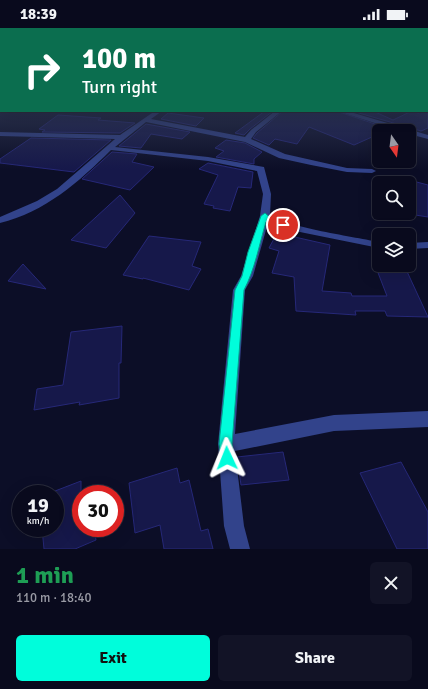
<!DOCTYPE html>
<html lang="en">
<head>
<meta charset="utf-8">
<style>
  :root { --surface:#090a1d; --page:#121326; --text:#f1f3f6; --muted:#999aa4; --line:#292b3b; --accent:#00fddb }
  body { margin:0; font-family:Signika,sans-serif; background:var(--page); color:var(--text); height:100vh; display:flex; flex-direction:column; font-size:15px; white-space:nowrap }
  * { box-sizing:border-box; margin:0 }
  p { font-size:13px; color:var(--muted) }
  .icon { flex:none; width:22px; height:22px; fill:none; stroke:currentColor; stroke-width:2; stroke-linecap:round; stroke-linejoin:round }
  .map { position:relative; height:521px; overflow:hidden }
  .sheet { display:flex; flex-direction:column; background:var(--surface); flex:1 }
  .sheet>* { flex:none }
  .top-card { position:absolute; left:0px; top:0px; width:428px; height:84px; box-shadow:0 4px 16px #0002,0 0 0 1px var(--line); background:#0b6e4f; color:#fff; overflow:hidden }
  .needle { width:26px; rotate:166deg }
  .fabs { position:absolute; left:372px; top:96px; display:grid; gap:8px }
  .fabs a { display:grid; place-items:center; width:44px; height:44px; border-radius:6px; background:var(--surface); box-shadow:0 4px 16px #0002,0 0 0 1px var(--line); font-size:20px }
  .speed { position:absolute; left:12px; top:457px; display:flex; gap:8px; font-size:20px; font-weight:700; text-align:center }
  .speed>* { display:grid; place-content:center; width:52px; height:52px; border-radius:50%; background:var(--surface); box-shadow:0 4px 16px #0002,0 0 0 1px var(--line); line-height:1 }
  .speed small { font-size:10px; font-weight:400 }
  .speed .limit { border:6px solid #d22; background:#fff; color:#111 }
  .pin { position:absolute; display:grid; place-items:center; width:34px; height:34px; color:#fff; margin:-17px; border:2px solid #fff; border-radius:50%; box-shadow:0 1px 4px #0007 }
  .me { position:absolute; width:44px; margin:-22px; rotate:358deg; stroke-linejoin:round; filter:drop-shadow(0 0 3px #0008) }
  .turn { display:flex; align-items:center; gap:14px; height:84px; padding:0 16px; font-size:18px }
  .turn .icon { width:52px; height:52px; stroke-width:2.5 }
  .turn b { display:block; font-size:28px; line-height:34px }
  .round { display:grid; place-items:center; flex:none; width:42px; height:42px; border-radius:6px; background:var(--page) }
  .overview { display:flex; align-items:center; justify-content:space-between; height:68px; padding:0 16px }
  h1 { font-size:24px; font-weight:800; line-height:30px; color:#1e9e55 }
  .cta { display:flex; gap:8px; margin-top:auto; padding:8px 16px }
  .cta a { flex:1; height:46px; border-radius:6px; background:var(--accent); color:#111; font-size:16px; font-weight:800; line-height:46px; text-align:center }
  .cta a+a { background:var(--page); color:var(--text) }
  .status { display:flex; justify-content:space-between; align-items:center; height:28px; padding:0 20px; background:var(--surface); direction:ltr }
  .status svg { height:11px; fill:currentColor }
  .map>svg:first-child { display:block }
  .building { fill:#16184a; stroke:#262878 }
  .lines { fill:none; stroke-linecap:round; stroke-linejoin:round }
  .minor { fill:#32438b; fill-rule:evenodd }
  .route { fill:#00fddb; stroke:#00a48e }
</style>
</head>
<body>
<div class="status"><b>18:39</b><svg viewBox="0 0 49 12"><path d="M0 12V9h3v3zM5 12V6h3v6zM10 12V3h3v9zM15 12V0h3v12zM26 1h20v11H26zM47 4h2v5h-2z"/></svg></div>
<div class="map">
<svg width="428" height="521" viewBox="0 0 428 521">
  <rect width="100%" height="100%" fill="#0c0e27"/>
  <g class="building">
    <polygon points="428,80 428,100 421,103 352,83 373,83 393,92 412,83 418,85 427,83"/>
    <polygon points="265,83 273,83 250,101 244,107 235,105"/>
    <polygon points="283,83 336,83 390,101 387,103 379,103 379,107 375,110 372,109 354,117 309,99 297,116 275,111 269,117 253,110 257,105"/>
    <polygon points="168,85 204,90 196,98 161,91"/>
    <polygon points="58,87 101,90 98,92 135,95 120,105 42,104 45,102 39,101"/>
    <polygon points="146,96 190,104 182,111 151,106 141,120 119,118"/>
    <polygon points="31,110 111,112 74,144 0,135 0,131"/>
    <polygon points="226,112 245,115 262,124 254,131 254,136 216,129 224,123 215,120"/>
    <polygon points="112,124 137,126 132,134 154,139 130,162 82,151"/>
    <polygon points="208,135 253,144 251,160 238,159 230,183 213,180 214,178 204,176 218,147 199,141"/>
    <polygon points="409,152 428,157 428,189 409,186"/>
    <polygon points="120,167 135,185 106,220 71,212"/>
    <polygon points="277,205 330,217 322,263 351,265 352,268 387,268 375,237 404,237 428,289 387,288 385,283 355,283 356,287 296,283 294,249 272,245 279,223 269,220"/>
    <polygon points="149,208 201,214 192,238 201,241 189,262 143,250 143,251 123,247"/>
    <polygon points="23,236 46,261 8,253"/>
    <polygon points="122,298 121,335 119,335 119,370 79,377 80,374 34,382 37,361 63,357 71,304"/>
    <polygon points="283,424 289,452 241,457 237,429"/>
    <polygon points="401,434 428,484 428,521 397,521 360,445"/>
    <polygon points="177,440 180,455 189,452 201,503 208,501 213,521 164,521 160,497 135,505 129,455"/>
    <polygon points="81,453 81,500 94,500 96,512 75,521 44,521 42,500 55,500 55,463"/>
  </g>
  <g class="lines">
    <g class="minor">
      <path d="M155,83H162L151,91L245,109L251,102L275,83H282L256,104L251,111L285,126L347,140L372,141L376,143L372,145L347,144L311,137L279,130L245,114L146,94L115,119L208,129L264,139L271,166L270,187C281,198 360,210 379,214V220L295,203L268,195L253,248L245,262L235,406L334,387L428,383V399L334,403L235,423L244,498L250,521H230L224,498L218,416L233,262L241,248L260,188L263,166L257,143L208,133L111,122C79,154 45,184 0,195V189L37,173L57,161L115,111L0,108V104L120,107Z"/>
      <polygon points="337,83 347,83 428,107 428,111 409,106 409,103 400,103"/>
      <polygon points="428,214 428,220 409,221 409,215"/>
    </g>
  </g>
  <linearGradient id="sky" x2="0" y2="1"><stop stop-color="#070815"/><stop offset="0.48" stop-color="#2e3652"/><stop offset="1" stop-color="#2e3652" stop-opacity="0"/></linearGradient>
  <rect width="428" height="141" fill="url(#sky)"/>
  <path class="route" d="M265,185L273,192L286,197L283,199L266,194C259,217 255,241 244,262L232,416L234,430L232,434L227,436L222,434L219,416L235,262L242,248L248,224L261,188Z"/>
</svg>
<div class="fabs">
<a><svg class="needle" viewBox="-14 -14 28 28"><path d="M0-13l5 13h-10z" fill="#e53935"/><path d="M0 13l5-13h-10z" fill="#999aa4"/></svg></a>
<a><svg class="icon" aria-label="search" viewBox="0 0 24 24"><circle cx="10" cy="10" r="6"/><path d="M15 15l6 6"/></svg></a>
<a><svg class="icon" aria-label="layers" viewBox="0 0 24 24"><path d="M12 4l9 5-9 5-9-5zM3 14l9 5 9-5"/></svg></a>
</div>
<div class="speed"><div>19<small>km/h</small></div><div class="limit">30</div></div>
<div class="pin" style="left:283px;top:197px;background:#d93025"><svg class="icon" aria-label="arrive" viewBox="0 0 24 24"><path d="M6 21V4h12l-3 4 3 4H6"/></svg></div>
<svg class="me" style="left:227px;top:430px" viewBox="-20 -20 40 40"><path d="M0-17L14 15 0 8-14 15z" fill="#00fddb" stroke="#fff" stroke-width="4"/></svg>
<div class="top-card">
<div class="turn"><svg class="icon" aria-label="right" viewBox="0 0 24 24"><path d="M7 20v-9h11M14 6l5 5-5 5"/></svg><div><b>100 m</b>Turn right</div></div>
</div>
</div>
<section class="sheet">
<div class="overview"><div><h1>1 min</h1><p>110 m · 18:40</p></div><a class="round"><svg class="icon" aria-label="close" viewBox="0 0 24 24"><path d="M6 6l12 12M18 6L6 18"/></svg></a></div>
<div class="cta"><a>Exit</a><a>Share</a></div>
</section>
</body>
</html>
